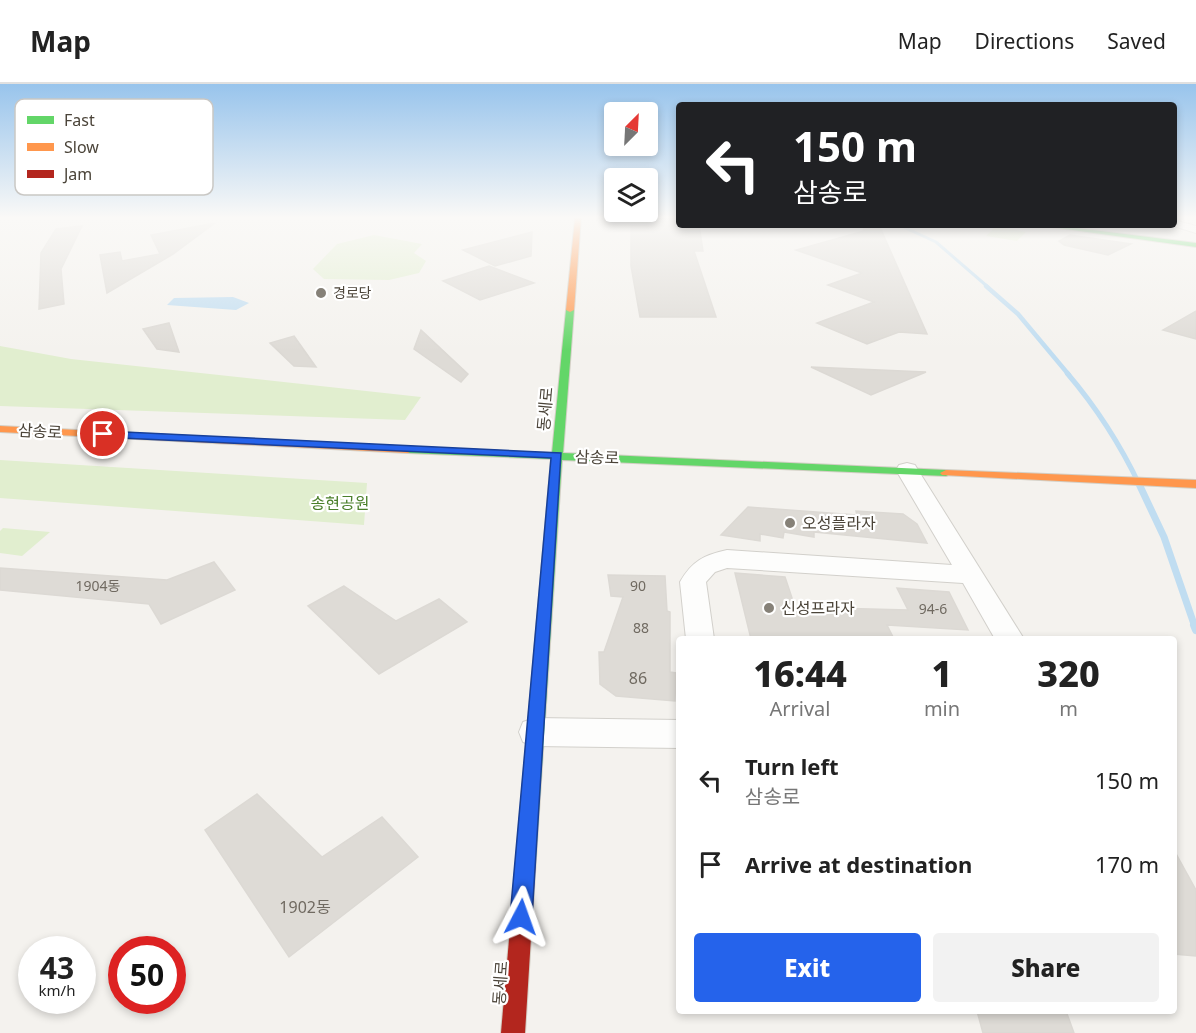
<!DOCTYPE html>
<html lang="en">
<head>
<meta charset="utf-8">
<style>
  :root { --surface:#fff; --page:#f2f2f2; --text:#222; --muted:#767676; --line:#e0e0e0; --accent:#2563eb }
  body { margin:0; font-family:"Noto Sans","Noto Sans KR",sans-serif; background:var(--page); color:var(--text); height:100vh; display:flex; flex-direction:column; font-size:22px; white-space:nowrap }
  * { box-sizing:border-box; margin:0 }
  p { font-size:20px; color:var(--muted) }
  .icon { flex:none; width:33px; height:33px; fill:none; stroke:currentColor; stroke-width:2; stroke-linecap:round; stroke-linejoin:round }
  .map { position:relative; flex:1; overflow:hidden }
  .details { position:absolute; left:676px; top:552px; width:501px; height:378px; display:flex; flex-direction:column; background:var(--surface); border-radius:6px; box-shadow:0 3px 9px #0003 }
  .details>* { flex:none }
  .top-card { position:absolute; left:676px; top:18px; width:501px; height:126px; border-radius:6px; box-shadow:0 3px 9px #0003; background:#202124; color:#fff; overflow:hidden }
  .needle { width:39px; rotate:24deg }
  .controls { position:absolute; left:604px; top:18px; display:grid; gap:12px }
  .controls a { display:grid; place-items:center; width:54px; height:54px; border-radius:6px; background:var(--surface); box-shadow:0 3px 9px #0003; font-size:30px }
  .speed { position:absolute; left:18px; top:852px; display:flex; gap:12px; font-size:30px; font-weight:700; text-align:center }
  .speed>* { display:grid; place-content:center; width:78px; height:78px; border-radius:50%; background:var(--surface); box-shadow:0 3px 9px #0003; line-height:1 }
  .speed small { font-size:15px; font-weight:400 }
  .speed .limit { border:9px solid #d22; background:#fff; color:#111 }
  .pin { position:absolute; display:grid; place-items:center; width:51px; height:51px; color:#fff; margin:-26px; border:3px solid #fff; border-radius:50%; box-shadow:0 2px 6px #0007 }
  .me { position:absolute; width:66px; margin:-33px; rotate:4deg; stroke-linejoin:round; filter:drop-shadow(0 0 4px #0008) }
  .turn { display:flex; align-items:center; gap:21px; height:126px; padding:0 18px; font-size:27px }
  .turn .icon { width:78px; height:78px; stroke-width:2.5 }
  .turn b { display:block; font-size:42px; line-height:51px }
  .eta { display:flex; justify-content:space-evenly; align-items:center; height:102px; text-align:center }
  .eta b { font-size:36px; font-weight:800; line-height:42px }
  .button { display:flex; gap:12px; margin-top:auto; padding:12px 18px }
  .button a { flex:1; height:69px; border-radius:6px; background:var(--accent); color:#fff; font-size:24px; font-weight:800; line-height:69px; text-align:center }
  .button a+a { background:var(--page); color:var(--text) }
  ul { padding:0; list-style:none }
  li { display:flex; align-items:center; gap:18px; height:84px; padding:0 18px }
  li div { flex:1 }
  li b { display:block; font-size:22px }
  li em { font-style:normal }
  header { display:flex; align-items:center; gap:36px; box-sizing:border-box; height:84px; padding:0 30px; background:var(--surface); border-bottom:2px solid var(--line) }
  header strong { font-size:28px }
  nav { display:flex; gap:33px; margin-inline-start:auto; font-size:21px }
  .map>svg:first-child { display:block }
  .green { fill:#e1eecf }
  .water { fill:#c0ddf1 }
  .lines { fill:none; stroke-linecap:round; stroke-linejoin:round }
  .stream-far4 { stroke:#c0ddf1; stroke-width:3 }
  .stream-far3 { stroke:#c0ddf1; stroke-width:4.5 }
  .stream-far2 { stroke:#c0ddf1; stroke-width:5 }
  .stream-far1 { stroke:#c0ddf1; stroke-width:7 }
  .stream { stroke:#c0ddf1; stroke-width:8 }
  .building { fill:#dedbd6; stroke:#dcd9d4; stroke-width:1.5 }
  .street-casing { stroke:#d2d0cb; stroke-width:2 }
  .fast-casing { stroke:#d3cfc5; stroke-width:2 }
  .slow-casing { stroke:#d3cfc5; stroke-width:2 }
  .jam-casing { stroke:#d3cfc5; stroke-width:2 }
  .street { fill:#fdfdfc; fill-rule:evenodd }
  .fast { fill:#63d668; fill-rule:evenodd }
  .slow { fill:#ff974d; fill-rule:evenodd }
  .jam { fill:#b3261e; fill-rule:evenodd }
  .route { fill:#2563eb; stroke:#184099; stroke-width:1.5 }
  .poi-dot { fill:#868178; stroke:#fff; stroke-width:2 }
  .labels { text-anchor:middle; stroke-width:4.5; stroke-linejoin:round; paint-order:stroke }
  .far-poi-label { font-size:14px; fill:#4b4439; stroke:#fff; text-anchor:start }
  .number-label { font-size:14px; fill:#706a61 }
  .street-label { font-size:16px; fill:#4b4439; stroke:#fff }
  .park-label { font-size:16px; fill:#4a7f2a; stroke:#fff }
  .poi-label { font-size:16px; fill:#4b4439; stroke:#fff; text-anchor:start }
  .near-number-label { font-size:16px; fill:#706a61 }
  .key { fill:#fff; stroke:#c9c7c4; stroke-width:1.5 }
  .key-label { font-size:16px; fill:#4b4439 }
</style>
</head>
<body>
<header>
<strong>Map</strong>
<nav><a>Map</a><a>Directions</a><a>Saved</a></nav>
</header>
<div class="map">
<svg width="1196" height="949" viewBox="0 0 1196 949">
  <rect width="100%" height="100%" fill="#f4f2ee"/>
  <g class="green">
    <polygon points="996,142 1026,148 1017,157 986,152"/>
    <polygon points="374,151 422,160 414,169 426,177 419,189 389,196 324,195 313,185 337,160"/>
    <polygon points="0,262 71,275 421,313 405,336 0,322"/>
    <polygon points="0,376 367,399 364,441 0,414"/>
    <polygon points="3,444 50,448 22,472 0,469 0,447"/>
  </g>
  <polygon class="water" points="233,213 249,219 236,226 167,221 174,214"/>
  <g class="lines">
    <polyline class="stream-far4" points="899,141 936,158 988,203"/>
    <polyline class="stream-far3" points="986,202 1018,230 1069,291"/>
    <path class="stream-far2" d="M1067,289C1097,324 1120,360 1140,402"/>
    <polyline class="stream-far1" points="1139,400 1164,453 1195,543"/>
    <polyline class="stream" points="1194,541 1196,546"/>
  </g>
  <g class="building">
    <polygon points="631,135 680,135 680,141 699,141 703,167 694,167 716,233 640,233 631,182"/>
    <polygon points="215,139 173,170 107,209 100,171 120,168 122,177 160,170 151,151"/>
    <polygon points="863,141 879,141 927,250 899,248 867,260 817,239 874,218 828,201 862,189 796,166 864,147"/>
    <polygon points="82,142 61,185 64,220 39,225 41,169 56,145"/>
    <polygon points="532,148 531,172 495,182 463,166"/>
    <polygon points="1070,151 1131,160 1108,171 1064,161 1059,157"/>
    <polygon points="489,182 534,199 480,216 443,197"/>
    <polygon points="1196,227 1196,255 1163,246"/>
    <polygon points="169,239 179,268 157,265 143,245"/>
    <polygon points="421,246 468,290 461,298 414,265"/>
    <polygon points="294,252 316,283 294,282 270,259"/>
    <polygon points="811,283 926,288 871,311"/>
    <polygon points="748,423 857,431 856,427 903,430 917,440 927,459 814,448 814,453 784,448 783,454 760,450 760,457 721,451"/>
    <polygon points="214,478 235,506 161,540 149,520 0,506 0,484 167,496"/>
    <polygon points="735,489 785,493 795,523 908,526 897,504 949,508 968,546 887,541 894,555 751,555"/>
    <polygon points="608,491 665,492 667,527 670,528 670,588 676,589 675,617 616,612 600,600 599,568 604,568 623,513 611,512"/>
    <polygon points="344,502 396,537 439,515 467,538 379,590 308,522"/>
    <polygon points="257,710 322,773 382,733 418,773 289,873 205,746"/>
    <polygon points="1174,766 1196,806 1196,872 1174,870"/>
    <polygon points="977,927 1066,927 1074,949 983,949"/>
  </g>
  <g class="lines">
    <g class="street-casing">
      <g id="street">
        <polygon points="1174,136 1196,142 1196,149 1170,141 1174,141"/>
        <path d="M907,379L915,381L918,386L1024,555H995L963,499L727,484L715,488L706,498L714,555H686L680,498C692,477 704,471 727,466L952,481L896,386L899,381Z"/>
        <polygon points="535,634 680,636 680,664 535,662 523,658 519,648 523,638"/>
      </g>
    </g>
    <g class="fast-casing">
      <g id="fast">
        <polygon points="1036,141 1053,141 1196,159 1196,163"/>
        <polygon points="570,224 574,226 563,369 946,386 952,389 946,392 562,376 536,774 533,781 526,784 519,781 516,774 551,375 408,369 402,366 408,363 552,369 566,226"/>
      </g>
    </g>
    <g class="slow-casing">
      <g id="slow">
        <polygon points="575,134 581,134 574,226 570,228 566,226"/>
        <polygon points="0,342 408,363 414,366 408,369 0,348"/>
        <polygon points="946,386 1196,396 1196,404 942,391 940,389"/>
      </g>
    </g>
    <g class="jam-casing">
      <polygon id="jam" points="526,764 533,767 536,774 525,949 501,949 516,774 519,767"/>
    </g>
    <use href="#street" class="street"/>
    <use href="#fast" class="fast"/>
    <use href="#slow" class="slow"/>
    <use href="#jam" class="jam"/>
  </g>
  <linearGradient id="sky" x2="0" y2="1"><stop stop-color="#98c4ec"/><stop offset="0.5" stop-color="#faf9f7"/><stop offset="1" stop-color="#faf9f7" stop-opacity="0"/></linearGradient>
  <rect width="1196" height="267" fill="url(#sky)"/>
  <polygon class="route" points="103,347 561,369 532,833 529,841 521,844 514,841 510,833 551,374 99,353 99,348"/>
  <g class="poi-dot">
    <circle cx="321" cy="209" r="6"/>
    <circle cx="790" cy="439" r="6"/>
    <circle cx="769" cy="524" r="6"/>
  </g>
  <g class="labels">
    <g class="far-poi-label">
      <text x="333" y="214">경로당</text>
    </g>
    <g class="number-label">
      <text x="98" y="507">1904동</text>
      <text x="638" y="507">90</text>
      <text x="933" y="530">94-6</text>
      <text x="641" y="549">88</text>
    </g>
    <g class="street-label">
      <text transform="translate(545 325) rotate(-85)" y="6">동세로</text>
      <text transform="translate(40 347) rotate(3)" y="6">삼송로</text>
      <text transform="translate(597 373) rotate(2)" y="6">삼송로</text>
      <text transform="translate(500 899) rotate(-86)" y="6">동세로</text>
    </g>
    <g class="park-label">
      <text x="340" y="425">송현공원</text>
    </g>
    <g class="poi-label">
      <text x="802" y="445">오성플라자</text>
      <text x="781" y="530">신성프라자</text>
    </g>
    <g class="near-number-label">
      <text x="638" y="600">86</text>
      <text x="305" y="829">1902동</text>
    </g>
  </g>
  <rect x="15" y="15" width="198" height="96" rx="9" class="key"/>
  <rect x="27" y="32" width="27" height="8" fill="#63d668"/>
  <rect x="27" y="59" width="27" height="8" fill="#ff974d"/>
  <rect x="27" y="86" width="27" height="8" fill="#b3261e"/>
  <g class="key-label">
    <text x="64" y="42">Fast</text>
    <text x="64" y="69">Slow</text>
    <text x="64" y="96">Jam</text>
  </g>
</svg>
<div class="controls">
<a><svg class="needle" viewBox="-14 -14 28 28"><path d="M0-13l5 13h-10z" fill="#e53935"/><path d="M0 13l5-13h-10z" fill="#767676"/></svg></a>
<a><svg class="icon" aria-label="layers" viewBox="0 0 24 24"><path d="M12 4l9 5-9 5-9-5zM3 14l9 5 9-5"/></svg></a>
</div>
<div class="speed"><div>43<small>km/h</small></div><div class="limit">50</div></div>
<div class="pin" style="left:103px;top:350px;background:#d93025"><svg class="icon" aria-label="arrive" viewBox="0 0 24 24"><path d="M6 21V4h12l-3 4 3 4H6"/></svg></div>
<svg class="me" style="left:521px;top:833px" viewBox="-20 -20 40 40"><path d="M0-17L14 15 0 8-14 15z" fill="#2563eb" stroke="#fff" stroke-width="4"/></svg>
<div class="top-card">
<div class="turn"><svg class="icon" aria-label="left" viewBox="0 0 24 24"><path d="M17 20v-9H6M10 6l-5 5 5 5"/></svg><div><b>150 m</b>삼송로</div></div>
</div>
<section class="details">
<div class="eta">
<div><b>16:44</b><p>Arrival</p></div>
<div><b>1</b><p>min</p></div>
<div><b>320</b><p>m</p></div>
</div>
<ul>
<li><svg class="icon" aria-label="left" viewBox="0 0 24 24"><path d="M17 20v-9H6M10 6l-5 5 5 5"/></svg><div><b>Turn left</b><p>삼송로</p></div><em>150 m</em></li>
<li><svg class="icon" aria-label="arrive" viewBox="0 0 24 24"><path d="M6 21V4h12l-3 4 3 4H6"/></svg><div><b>Arrive at destination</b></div><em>170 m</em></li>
</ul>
<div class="button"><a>Exit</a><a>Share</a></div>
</section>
</div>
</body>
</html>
